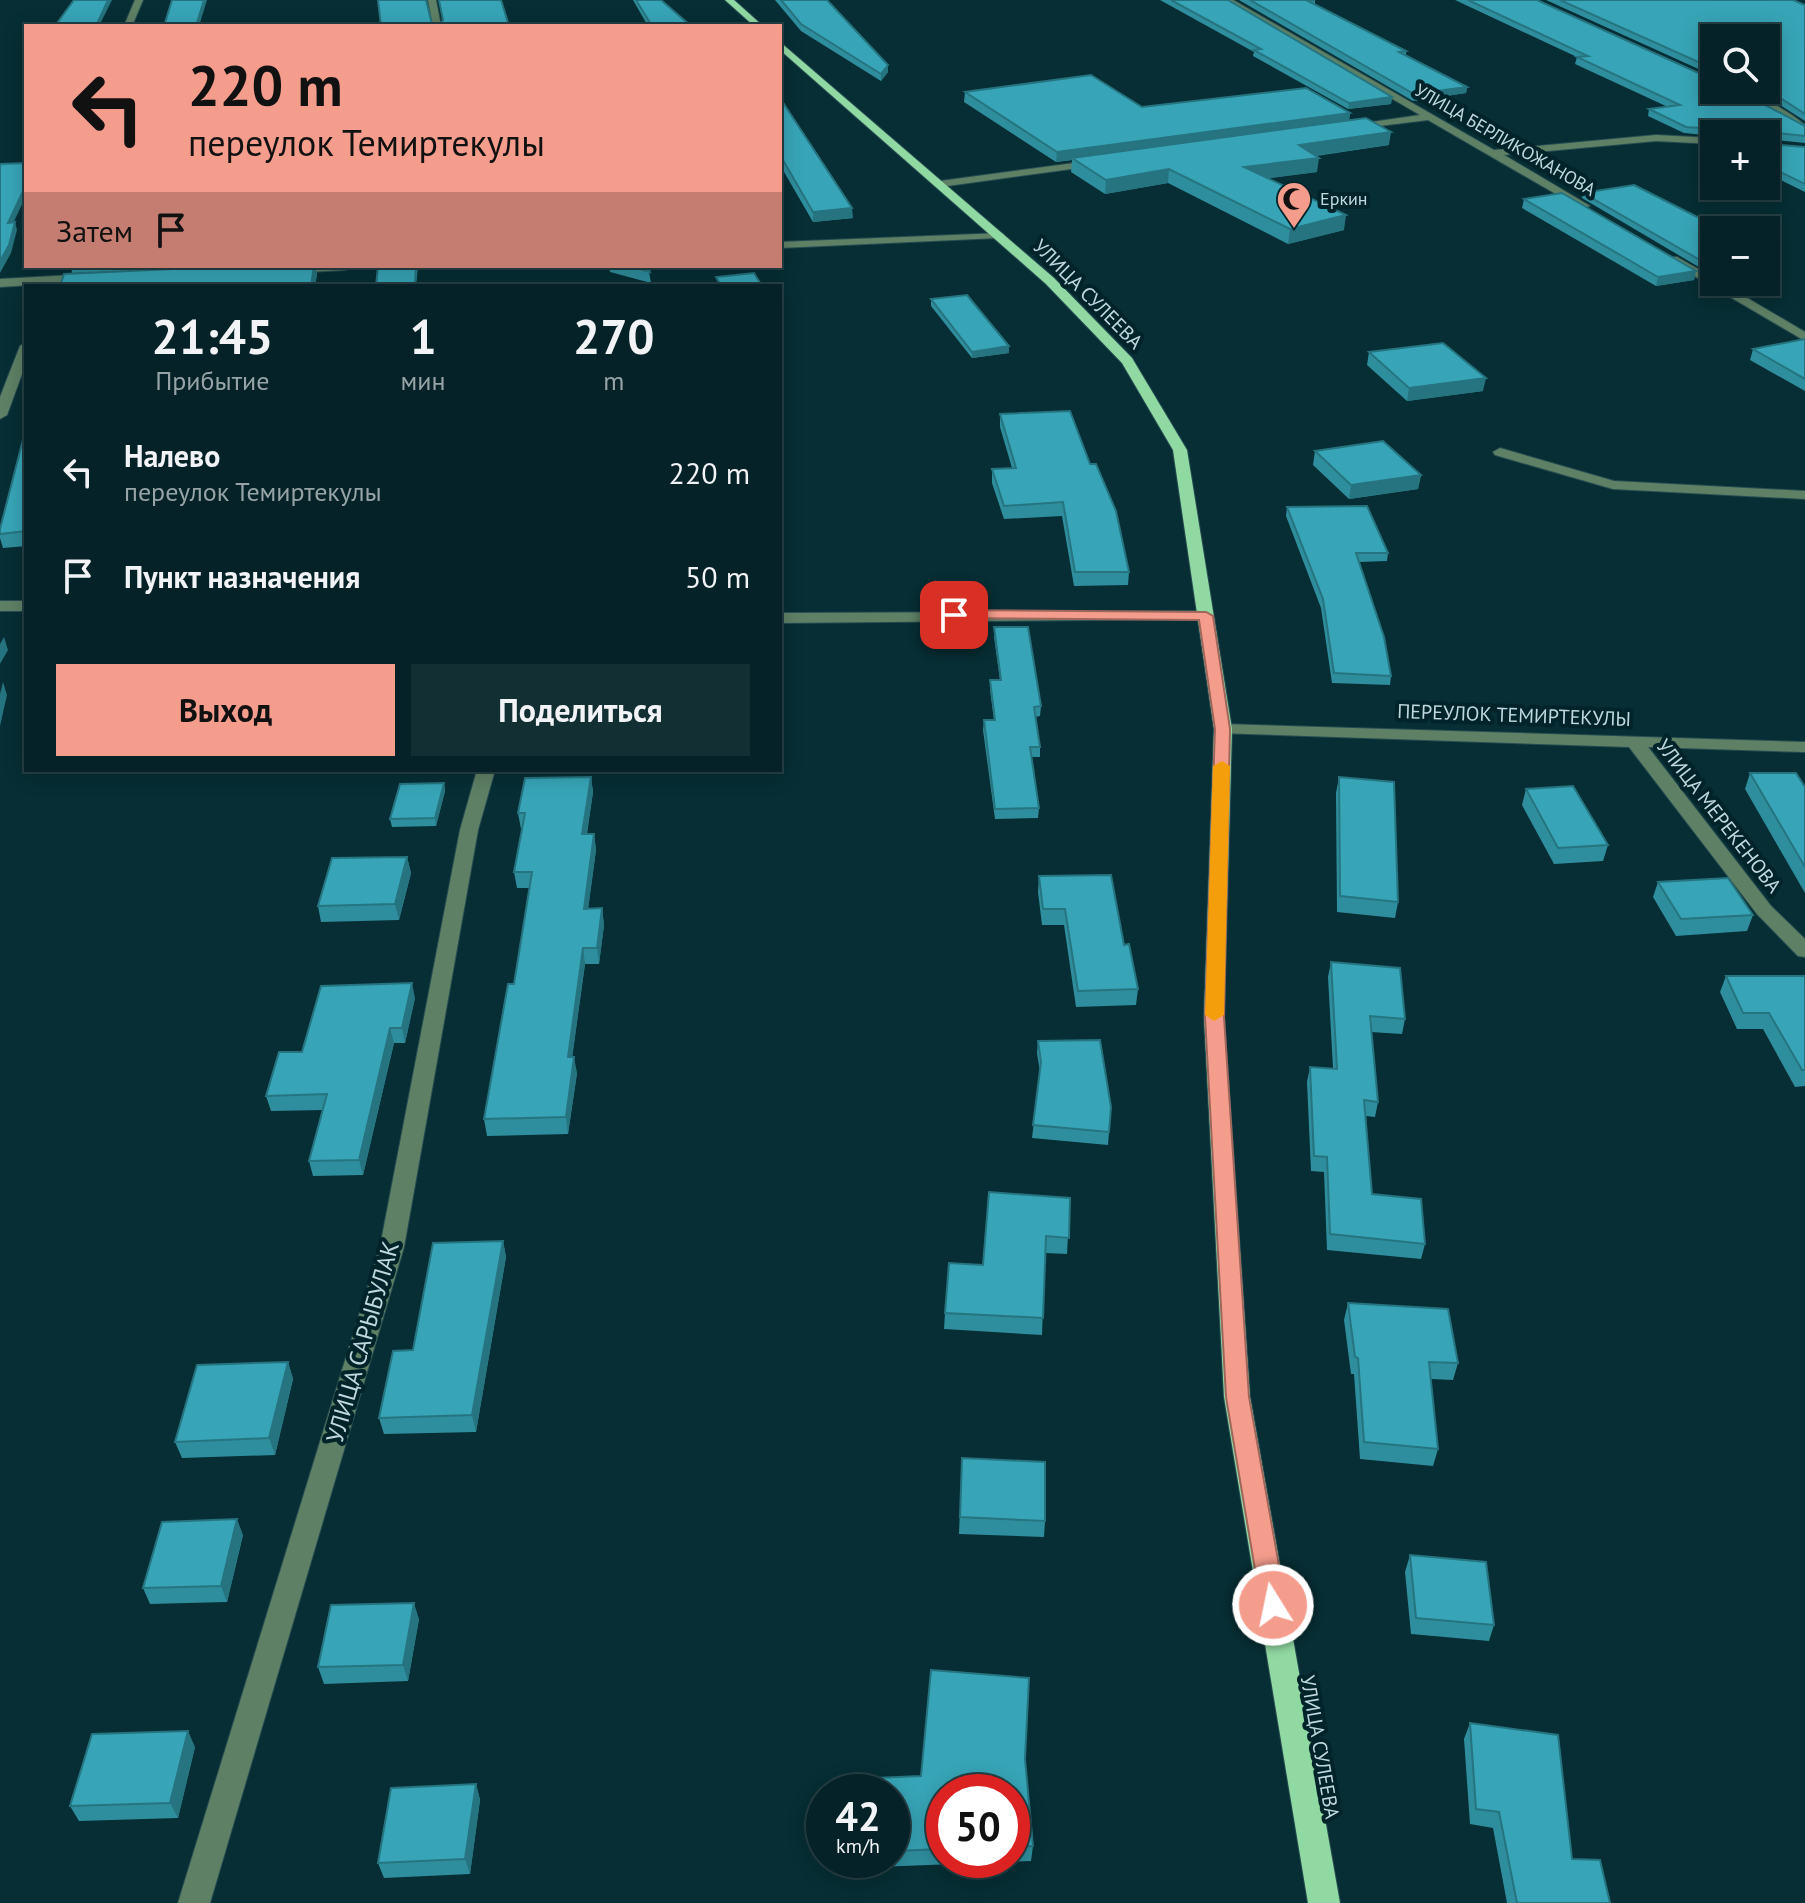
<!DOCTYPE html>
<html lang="ru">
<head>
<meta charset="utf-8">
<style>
  :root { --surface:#042227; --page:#122f33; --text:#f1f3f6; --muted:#97a4a7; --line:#253f44; --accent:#f59d8d }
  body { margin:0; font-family:"PT Sans",sans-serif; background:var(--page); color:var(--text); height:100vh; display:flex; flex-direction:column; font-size:30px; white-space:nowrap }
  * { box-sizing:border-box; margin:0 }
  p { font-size:26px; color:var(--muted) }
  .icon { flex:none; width:44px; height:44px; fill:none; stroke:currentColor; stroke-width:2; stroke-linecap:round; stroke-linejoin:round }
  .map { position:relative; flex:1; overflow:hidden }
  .side { position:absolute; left:24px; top:284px; width:758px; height:488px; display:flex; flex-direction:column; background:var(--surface); border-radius:0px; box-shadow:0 4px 20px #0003,0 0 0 2px var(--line) }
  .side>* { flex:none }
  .hud { position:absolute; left:24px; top:24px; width:758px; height:244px; border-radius:0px; box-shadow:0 4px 20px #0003,0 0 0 2px var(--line); background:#f59d8d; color:#111; overflow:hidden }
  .tools { position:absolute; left:1700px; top:24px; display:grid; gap:16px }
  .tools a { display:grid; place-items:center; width:80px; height:80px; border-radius:0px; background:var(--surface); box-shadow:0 4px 20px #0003,0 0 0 2px var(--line); font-size:40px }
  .speed { position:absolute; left:806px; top:1774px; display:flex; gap:16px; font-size:40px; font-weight:700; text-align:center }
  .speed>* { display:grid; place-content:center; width:104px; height:104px; border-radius:50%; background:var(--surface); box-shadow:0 4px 20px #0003,0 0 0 2px var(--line); line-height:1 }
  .speed small { font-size:20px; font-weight:400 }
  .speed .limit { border:12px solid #d22; background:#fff; color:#111 }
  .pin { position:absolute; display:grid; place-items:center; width:68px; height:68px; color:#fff; margin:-34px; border-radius:16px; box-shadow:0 4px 12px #0006 }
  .me { position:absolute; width:88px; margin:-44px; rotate:350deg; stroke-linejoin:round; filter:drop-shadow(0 0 6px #0008) }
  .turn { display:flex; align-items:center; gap:28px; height:168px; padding:0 32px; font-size:36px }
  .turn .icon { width:104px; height:104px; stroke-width:2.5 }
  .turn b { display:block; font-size:56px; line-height:68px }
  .then { display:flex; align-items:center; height:76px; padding:0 32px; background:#0003; gap:16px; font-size:30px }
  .eta { display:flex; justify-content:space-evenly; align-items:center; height:136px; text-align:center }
  .eta b { font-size:48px; font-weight:700; line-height:56px }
  .action { display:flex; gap:16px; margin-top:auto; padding:16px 32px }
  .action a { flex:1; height:92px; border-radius:0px; background:var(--accent); color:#111; font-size:32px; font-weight:700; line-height:92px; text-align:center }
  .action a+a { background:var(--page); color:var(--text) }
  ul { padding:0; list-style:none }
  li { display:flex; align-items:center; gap:24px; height:104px; padding:0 32px }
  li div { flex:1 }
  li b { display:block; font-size:30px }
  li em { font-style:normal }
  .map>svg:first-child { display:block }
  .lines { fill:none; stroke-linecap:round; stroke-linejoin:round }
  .minor-casing { stroke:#274d52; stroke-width:2 }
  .major-casing { stroke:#274d52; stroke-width:2 }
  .minor { fill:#5e8065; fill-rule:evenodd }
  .major { fill:#91d9a2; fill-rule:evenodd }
  .wall { fill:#2f8e9d; fill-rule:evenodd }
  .shaded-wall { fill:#267480 }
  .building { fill:#37a5b7; stroke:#267480; stroke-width:2 }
  .route { fill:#f59d8d; stroke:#9f665c; stroke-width:2 }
  .slow { fill:#f59e0b }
  .labels { text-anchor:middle; stroke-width:8; stroke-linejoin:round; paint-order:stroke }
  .far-street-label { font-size:18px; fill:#bfd8dd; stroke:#00242a }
  .far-poi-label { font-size:18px; fill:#bfd8dd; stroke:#00242a; text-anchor:start }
  .street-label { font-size:20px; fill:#bfd8dd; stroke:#00242a }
  .near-street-label { font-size:24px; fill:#bfd8dd; stroke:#00242a }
</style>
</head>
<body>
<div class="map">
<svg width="1805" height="1903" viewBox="0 0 1805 1903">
  <rect width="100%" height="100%" fill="#062e34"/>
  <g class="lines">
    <g class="minor-casing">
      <g id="minor">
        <polygon points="135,0 143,0 132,26 124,26"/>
        <polygon points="428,0 436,0 441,26 433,26"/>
        <polygon points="1223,0 1233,0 1494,150 1656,135 1714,138 1714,144 1656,141 1504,155 1590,206 1580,208 1428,120 1347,130 1347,126 1351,125 1420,115"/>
        <path d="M1725,90C1752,90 1785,108 1805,125V133L1783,117Z"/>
        <polygon points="1097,160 1102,163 1101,165 940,187 935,184 940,181"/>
        <polygon points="1002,233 1004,235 998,238 780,248 780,242"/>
        <polygon points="1669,257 1677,257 1714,278 1714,282 1720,282 1805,332 1805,341 1669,261"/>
        <polygon points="286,266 352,266 346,270 290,273 284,269"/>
        <polygon points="90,274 96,278 94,281 0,287 0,279"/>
        <polygon points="26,342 26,363 7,415 0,419 0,397 20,346"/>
        <polygon points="1500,448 1614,481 1805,491 1805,499 1613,489 1495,455 1493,452"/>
        <rect x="0" y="601" width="26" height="10"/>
        <polygon points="1206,611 1212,613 1212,619 780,623 780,613"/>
        <polygon points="1223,724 1805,742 1805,752 1648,747 1771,906 1805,939 1805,957 1798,956 1757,914 1629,747 1217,733 1214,729 1217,725"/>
        <polygon points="477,770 495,770 478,830 404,1247 210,1903 178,1903 380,1247 460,830"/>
      </g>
    </g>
    <g class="major-casing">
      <g id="major">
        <polygon points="725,0 734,0 763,26 754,26"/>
        <polygon points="780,42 1054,278 1132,358 1187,450 1232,729 1224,1017 1250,1397 1340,1903 1308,1903 1224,1397 1204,1017 1214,729 1173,450 1122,363 1046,284 780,50"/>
      </g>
    </g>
    <use href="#minor" class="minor"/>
    <use href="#major" class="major"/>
  </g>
  <g class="wall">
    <polygon points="633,0 661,0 691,26 648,26"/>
    <polygon points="775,0 827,0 888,65 888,72 881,81 801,31"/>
    <polygon points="1160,0 1228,0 1392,97 1391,104 1348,109 1253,56 1254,52"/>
    <polygon points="1239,0 1315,0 1315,5 1406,51 1406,56 1467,87 1466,93 1413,101"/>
    <polygon points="1455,0 1537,0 1805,126 1805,143 1766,139 1766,134 1714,134 1714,136 1684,133 1648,116 1649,109 1668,107 1575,64 1577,57"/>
    <polygon points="1546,0 1793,0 1805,5 1805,121 1769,98 1743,90 1766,90 1714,38 1714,76"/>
    <polygon points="965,92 1142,107 1350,113 1349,120 1389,145 1316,156 1317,172 1267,178 1344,230 1288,244 1168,183 1105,194 1071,172 1072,160 1056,162 964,102"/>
    <polygon points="780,98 853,218 813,222 780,165"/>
    <polygon points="1766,143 1768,144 1805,147 1805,192 1766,173"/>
    <polygon points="1583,193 1714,230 1714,276 1582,198"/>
    <polygon points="1524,199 1696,271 1694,280 1656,286 1522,208"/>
    <polygon points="71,266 315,266 317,274 315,286 60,286 224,267 72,273"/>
    <polygon points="418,266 416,286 376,286"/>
    <polygon points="609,266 648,266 651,283 610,272"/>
    <polygon points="931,299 1009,346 1009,353 972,358 931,306"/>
    <polygon points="1805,339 1805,391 1750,360 1753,349"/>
    <polygon points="1369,352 1483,391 1407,401 1367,365"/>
    <polygon points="1000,414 1129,572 1128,585 1074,586 1062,516 1004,519 992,483 992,469 1012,468 1000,427"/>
    <polygon points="26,428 26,546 3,548 0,538 0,529"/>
    <polygon points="1315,451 1421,475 1418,489 1349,499 1313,465"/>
    <polygon points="1287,507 1388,553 1387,561 1359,562 1391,676 1390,685 1332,683 1321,608 1286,516"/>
    <polygon points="994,627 1041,706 1040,716 1035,717 1040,747 1040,757 1031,757 1039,808 1038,818 995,819 983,730 984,720 994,720 990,690 990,680 1000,680 994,637"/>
    <polygon points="355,770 405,770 355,771"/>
    <polygon points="1750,773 1805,787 1805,893 1745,789"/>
    <polygon points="591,777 593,792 587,834 594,834 596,850 588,909 602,908 604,925 599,964 585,964 572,1057 577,1073 568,1134 487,1136 484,1119 514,984 530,888 517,888 514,872 522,829 521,829 518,813"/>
    <polygon points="1339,777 1398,902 1395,918 1337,912 1336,793"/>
    <polygon points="444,783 445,791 436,826 392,827 390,819"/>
    <polygon points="1526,789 1608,845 1603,861 1554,864 1522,805"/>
    <polygon points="407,857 411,873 399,920 321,922 318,906"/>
    <polygon points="1039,876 1124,945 1138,989 1136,1005 1076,1007 1064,925 1042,925 1038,892"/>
    <polygon points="1658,882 1753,915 1747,931 1676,936 1653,897"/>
    <polygon points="1331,962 1405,1019 1402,1034 1371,1032 1378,1102 1375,1117 1366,1116 1372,1194 1425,1244 1421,1259 1327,1250 1324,1172 1311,1171 1307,1082 1310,1067 1333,1068 1328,977"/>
    <polygon points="1726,976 1805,976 1805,1086 1795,1087 1763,1029 1737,1029 1720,992"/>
    <polygon points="415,998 405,1043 394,1043 363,1175 313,1176 309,1161 323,1110 271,1111 266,1096 302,1052"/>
    <polygon points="1038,1041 1111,1107 1108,1145 1032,1138 1040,1072 1037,1053"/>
    <polygon points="1070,1198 1067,1254 1045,1253 1042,1335 944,1329 945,1313 983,1265"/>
    <polygon points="503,1241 506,1257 476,1432 384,1434 379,1418"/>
    <polygon points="1348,1303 1458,1363 1453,1380 1431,1379 1438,1449 1433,1466 1360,1459 1354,1374 1351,1374 1344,1320"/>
    <polygon points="288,1362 293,1379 275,1455 182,1458 175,1442"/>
    <polygon points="962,1458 1045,1521 1044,1537 959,1534"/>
    <polygon points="243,1535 227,1602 150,1604 143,1588"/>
    <polygon points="1410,1555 1494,1625 1489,1641 1411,1634 1405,1572"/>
    <polygon points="419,1619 408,1681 324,1684 318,1667"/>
    <path d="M931,1670L1029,1678L1025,1759L1033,1846L1031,1861L877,1867V1860H892V1792H875V1778L921,1776ZM944,1792H1012V1860H944Z"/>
    <polygon points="1470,1723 1572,1859 1610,1903 1507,1903 1493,1828 1470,1824 1464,1739"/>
    <polygon points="195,1747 178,1818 79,1821 70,1806"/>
    <polygon points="476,1784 480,1800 470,1874 384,1878 378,1863"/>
  </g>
  <g class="shaded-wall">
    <polygon points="108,0 112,0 99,26 96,26"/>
    <polygon points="204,0 207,0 199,26 196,26"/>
    <polygon points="888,65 888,72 881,81 881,74"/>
    <polygon points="1467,87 1466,93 1413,101 1414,94"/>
    <polygon points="1392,97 1391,104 1348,109 1349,103"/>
    <polygon points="1350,113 1349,122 1072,158 1072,160 1056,162 1057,152"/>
    <polygon points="1391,132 1389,145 1297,158 1299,145"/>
    <polygon points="1319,158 1317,172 1242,182 1244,167"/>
    <polygon points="1169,169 1168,183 1105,194 1106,180"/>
    <polygon points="26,185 26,196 10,230 8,223"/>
    <polygon points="852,208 853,218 813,222 813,212"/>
    <polygon points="1346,215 1344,230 1288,244 1290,229"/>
    <polygon points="15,222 17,230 11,253 0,273 0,261"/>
    <polygon points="1779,259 1777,265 1766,267 1766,261"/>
    <polygon points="314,266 315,266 317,274 315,286 311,286"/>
    <polygon points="1696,271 1694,280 1656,286 1658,277"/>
    <polygon points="1009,346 1009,353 972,358 972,352"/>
    <polygon points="1486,378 1483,391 1407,401 1409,388"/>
    <polygon points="1421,475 1418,489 1349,499 1351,485"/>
    <polygon points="4,637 8,650 0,664 0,644"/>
    <polygon points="3,682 7,695 0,726 0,694"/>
    <polygon points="591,777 593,792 584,850 582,834"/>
    <polygon points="444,783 445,791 436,826 435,818"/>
    <polygon points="594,834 596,850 586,925 584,909"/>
    <polygon points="407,857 411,873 399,920 395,904"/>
    <polygon points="602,908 604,925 599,964 597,948"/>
    <polygon points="583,948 585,964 570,1074 568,1057"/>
    <polygon points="412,983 415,998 405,1043 402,1028"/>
    <polygon points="390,1028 394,1043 363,1175 359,1160"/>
    <polygon points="574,1057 577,1073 568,1134 566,1117"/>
    <polygon points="503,1241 506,1257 476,1432 472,1415"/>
    <polygon points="288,1362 293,1379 275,1455 269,1438"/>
    <polygon points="237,1519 243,1535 227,1602 221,1586"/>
    <polygon points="414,1603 419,1619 408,1681 403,1665"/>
    <polygon points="188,1731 195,1747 178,1818 170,1803"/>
    <polygon points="476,1784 480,1800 470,1874 465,1859"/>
  </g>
  <g class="building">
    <polygon points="74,0 108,0 96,26 55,26"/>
    <polygon points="172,0 204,0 196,26 164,26"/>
    <polygon points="378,0 426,0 432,24 440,24 443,20 439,0 501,0 509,26 381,26"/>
    <polygon points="636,0 661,0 691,26 652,26"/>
    <polygon points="781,0 827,0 888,65 881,74 801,24"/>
    <polygon points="1171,0 1228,0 1392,97 1349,103 1254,50 1261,49"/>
    <polygon points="1250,0 1315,0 1308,1 1406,51 1399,52 1467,87 1414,94"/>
    <polygon points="1468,0 1537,0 1714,80 1714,90 1737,90 1805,126 1805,136 1768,132 1766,138 1766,134 1718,134 1718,129 1686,127 1649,109 1680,105 1577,57 1588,56"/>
    <polygon points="1560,0 1793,0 1805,5 1805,114 1771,92 1764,90 1766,90 1766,38 1714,38 1714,69"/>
    <polygon points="1091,75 1142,107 1306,88 1350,113 1057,152 965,92"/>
    <polygon points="780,98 852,208 813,212 780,155"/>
    <polygon points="1366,118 1391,132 1299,145 1319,158 1244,167 1346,215 1290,229 1169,169 1106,180 1072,158"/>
    <polygon points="1766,143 1768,144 1805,147 1805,184 1766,165"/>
    <polygon points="26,163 26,185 8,223 15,222 9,245 0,261 0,166 1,164"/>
    <polygon points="1634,185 1723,230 1714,230 1714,268 1583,193"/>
    <polygon points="1562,193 1696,271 1658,277 1524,199"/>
    <polygon points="1766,252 1779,259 1766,261"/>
    <polygon points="238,266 314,266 311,286 60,286 64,274"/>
    <polygon points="378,266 416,266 415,283 376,286"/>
    <polygon points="628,266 648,266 650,272"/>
    <polygon points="754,273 762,286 721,286 716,277"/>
    <polygon points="967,295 1009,346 972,352 931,299"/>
    <polygon points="1805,339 1805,379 1753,349"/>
    <polygon points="1443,343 1486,378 1409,388 1369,352"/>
    <polygon points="1070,411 1090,464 1096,464 1116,511 1129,572 1075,572 1063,502 1004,506 992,469 1016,468 1000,414"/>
    <polygon points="26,428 26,531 0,534 0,529"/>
    <polygon points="1383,441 1421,475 1351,485 1315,451"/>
    <polygon points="1367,506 1388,553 1356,553 1384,637 1391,676 1334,673 1323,599 1287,507"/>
    <polygon points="994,627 1028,627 1041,706 1034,707 1040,747 1030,747 1039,808 995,809 984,720 995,720 990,680 1001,680"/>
    <polygon points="1750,773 1796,773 1805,787 1805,867"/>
    <polygon points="591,777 582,834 594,834 584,909 602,908 597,948 583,948 568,1057 574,1057 566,1117 484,1119 508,984 514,984 532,872 514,872 525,813 518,813 525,778"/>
    <polygon points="1339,777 1394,782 1398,902 1340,896"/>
    <polygon points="444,783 435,818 390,819 400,784"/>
    <polygon points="1573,786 1608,845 1558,848 1526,789"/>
    <polygon points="407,857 395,904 318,906 332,858"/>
    <polygon points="1111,875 1124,945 1129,944 1138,989 1078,991 1065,909 1043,909 1039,876"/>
    <polygon points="1728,878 1753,915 1681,919 1658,882"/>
    <polygon points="1331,962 1400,968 1405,1019 1370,1016 1378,1102 1364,1100 1372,1194 1421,1199 1425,1244 1330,1234 1327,1157 1314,1156 1310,1067 1337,1069"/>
    <polygon points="1726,976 1805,976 1805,1070 1802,1070 1769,1013 1743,1013"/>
    <polygon points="412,983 402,1028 390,1028 359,1160 309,1161 327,1094 266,1096 279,1052 302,1052 321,986"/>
    <polygon points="1100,1040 1111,1107 1109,1132 1033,1125 1041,1062 1038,1041"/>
    <polygon points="989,1192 1070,1198 1069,1238 1046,1236 1043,1318 945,1313 949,1263 983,1265"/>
    <polygon points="503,1241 472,1415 379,1418 393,1351 413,1350 433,1243"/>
    <polygon points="1348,1303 1448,1309 1458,1363 1429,1362 1438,1449 1364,1442 1358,1358 1355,1357"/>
    <polygon points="288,1362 269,1438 175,1442 197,1365"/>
    <polygon points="962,1458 1045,1462 1045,1521 960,1517"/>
    <polygon points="237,1519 221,1586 143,1588 162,1522"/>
    <polygon points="1410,1555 1486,1562 1494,1625 1416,1618"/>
    <polygon points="414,1603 403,1665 318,1667 331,1605"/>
    <polygon points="931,1670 1029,1678 1025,1759 1033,1846 1012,1847 1012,1792 944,1792 944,1849 892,1851 892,1792 875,1792 875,1778 921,1776"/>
    <polygon points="1470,1723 1558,1735 1572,1859 1600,1860 1610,1903 1517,1903 1499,1812 1476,1809"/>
    <polygon points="188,1731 170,1803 70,1806 92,1734"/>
    <polygon points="476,1784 465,1859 378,1863 391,1788"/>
  </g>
  <polygon class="route" points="954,610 1206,612 1213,616 1230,729 1224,1017 1249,1397 1286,1605 1282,1613 1273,1617 1264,1613 1261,1605 1226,1397 1205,1017 1215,729 1199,620 949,618 947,615"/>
  <polygon class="slow" points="1222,761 1230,766 1224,1015 1214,1021 1205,1015 1213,766"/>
  <defs>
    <g id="mosque-pin" transform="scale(1.8)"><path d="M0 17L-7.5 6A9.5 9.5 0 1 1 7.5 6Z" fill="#f59d8d" stroke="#00242a"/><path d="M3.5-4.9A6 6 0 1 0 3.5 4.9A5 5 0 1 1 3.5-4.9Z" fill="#111"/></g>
  </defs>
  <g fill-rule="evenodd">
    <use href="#mosque-pin" x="1294" y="199"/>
  </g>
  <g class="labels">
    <g class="far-street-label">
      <text transform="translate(1505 140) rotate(30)" y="6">УЛИЦА БЕРЛИКОЖАНОВА</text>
    </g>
    <g class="far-poi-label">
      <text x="1320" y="205">Еркин</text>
    </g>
    <g class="street-label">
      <text transform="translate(1088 294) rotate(45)" y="7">УЛИЦА СУЛЕЕВА</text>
      <text transform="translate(1514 715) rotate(2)" y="7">ПЕРЕУЛОК ТЕМИРТЕКУЛЫ</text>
      <text transform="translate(1719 816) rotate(52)" y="7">УЛИЦА МЕРЕКЕНОВА</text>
      <text transform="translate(1320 1747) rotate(80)" y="7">УЛИЦА СУЛЕЕВА</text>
    </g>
    <g class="near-street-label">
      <text transform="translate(363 1342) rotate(-74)" y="8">УЛИЦА САРЫБУЛАК</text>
    </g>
  </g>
</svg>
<div class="tools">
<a><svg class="icon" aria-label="search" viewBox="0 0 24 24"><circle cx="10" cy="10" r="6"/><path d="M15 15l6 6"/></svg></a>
<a>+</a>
<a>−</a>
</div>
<div class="speed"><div>42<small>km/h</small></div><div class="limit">50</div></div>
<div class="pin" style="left:954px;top:615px;background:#d93025"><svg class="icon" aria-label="arrive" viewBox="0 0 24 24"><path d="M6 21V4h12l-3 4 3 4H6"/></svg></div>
<svg class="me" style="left:1273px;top:1605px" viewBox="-20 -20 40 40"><circle r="17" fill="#f59d8d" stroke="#fff" stroke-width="3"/><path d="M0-11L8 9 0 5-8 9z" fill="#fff"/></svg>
<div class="hud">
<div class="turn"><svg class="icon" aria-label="left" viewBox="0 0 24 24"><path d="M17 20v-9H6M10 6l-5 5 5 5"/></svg><div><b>220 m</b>переулок Темиртекулы</div></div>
<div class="then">Затем<svg class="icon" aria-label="arrive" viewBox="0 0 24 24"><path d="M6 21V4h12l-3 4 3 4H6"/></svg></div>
</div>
<section class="side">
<div class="eta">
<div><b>21:45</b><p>Прибытие</p></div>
<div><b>1</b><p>мин</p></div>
<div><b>270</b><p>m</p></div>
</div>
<ul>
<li><svg class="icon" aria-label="left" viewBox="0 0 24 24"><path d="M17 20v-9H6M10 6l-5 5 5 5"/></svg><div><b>Налево</b><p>переулок Темиртекулы</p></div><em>220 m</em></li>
<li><svg class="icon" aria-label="arrive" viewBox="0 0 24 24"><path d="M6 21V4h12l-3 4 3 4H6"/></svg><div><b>Пункт назначения</b></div><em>50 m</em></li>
</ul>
<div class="action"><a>Выход</a><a>Поделиться</a></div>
</section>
</div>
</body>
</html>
